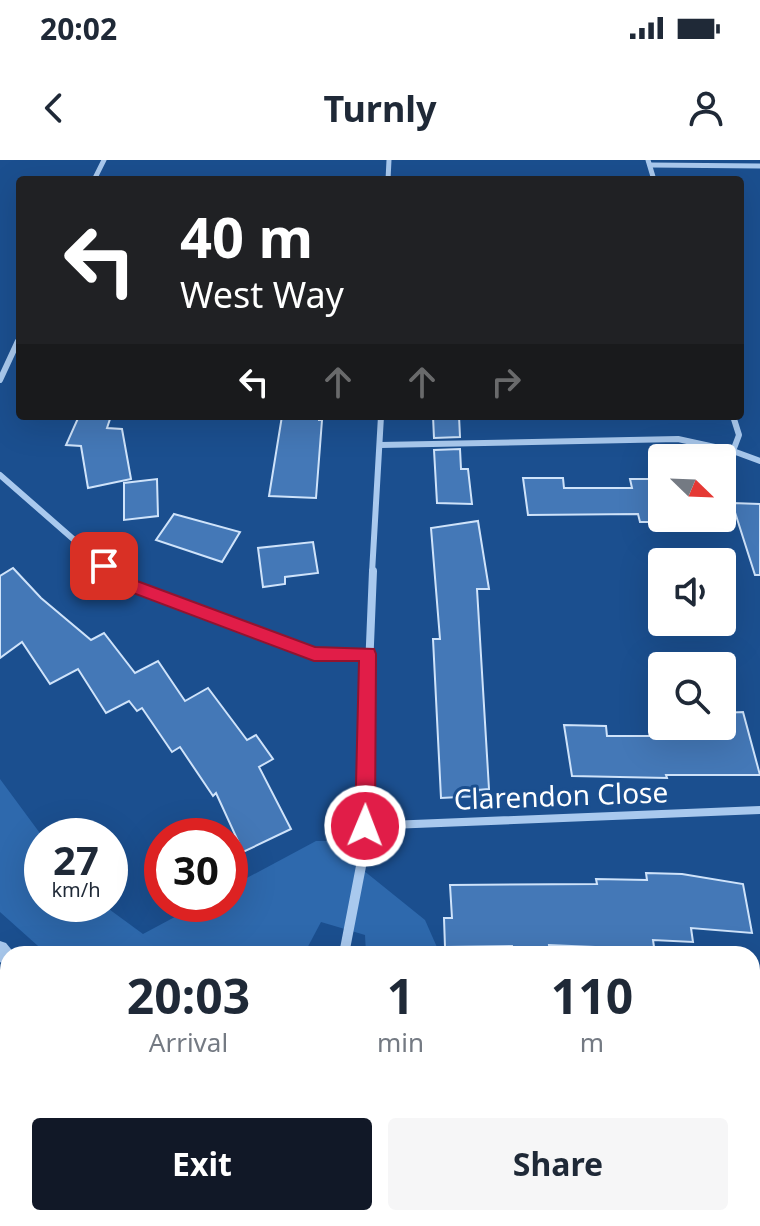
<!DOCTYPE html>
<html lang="en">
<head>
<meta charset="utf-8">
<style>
  :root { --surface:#fff; --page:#f6f6f7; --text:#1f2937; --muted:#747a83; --accent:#111827 }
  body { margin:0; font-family:"Noto Sans",sans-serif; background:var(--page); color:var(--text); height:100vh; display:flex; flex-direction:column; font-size:30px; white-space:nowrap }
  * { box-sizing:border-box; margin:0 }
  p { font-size:26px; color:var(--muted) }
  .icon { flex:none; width:44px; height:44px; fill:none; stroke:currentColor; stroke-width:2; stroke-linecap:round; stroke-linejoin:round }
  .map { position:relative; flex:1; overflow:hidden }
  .panel { position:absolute; left:0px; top:786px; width:760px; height:280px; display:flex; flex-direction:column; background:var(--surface); border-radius:24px 24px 0 0; box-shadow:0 8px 32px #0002 }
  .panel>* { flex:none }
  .hud { position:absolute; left:16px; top:16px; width:728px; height:244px; border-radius:8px; box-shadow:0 8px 32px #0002; background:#202124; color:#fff; overflow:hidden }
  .needle { width:52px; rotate:113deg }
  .controls { position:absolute; left:648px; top:284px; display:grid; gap:16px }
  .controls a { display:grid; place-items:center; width:88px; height:88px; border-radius:8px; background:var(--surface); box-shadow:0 8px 32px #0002; font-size:40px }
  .speed { position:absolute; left:24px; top:658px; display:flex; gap:16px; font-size:40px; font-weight:700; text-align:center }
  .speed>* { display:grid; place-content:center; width:104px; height:104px; border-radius:50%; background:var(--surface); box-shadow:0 8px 32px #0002; line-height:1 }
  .speed small { font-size:20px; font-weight:400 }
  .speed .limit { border:12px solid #d22; background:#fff; color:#111 }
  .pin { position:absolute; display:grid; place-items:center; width:68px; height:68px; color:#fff; margin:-34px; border-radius:16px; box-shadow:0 4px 12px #0006 }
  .me { position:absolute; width:88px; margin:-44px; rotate:1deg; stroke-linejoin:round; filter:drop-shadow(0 0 6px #0008) }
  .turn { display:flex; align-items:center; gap:28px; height:168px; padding:0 32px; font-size:36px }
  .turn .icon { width:104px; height:104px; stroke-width:2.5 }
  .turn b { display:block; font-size:56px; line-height:68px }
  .lanes { display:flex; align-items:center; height:76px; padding:0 32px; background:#0003; justify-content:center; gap:40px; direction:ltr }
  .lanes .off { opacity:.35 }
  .eta { display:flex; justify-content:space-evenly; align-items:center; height:136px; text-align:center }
  .eta b { font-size:48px; font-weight:700; line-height:56px }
  .action { display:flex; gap:16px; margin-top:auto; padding:16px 32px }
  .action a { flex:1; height:92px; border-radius:8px; background:var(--accent); color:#fff; font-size:32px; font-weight:700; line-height:92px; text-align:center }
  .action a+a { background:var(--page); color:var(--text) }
  .status { display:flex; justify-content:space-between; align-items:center; height:56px; padding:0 40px; background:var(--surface); direction:ltr }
  .status svg { height:22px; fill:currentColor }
  header { display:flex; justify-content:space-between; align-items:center; height:104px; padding:0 32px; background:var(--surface); font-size:36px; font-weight:700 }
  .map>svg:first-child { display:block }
  .green { fill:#2e69ad }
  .building { fill:#4478b7; stroke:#cfe3fa; stroke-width:2 }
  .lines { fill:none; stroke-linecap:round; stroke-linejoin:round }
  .minor-far3 { stroke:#a9c9ee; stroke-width:5 }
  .minor-far2 { stroke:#a9c9ee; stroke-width:6 }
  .minor-far1 { stroke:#a9c9ee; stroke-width:8 }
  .minor { stroke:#a9c9ee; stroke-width:10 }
  .tertiary { fill:#a9c9ee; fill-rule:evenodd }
  .secondary { fill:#d6e6fa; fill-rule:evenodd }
  .route { fill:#e11d48; stroke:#92132f; stroke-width:2 }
  .labels { text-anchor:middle; stroke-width:6; stroke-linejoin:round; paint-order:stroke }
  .street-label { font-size:28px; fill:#fff; stroke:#1b4f8f }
</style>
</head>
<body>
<div class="status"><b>20:02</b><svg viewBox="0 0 49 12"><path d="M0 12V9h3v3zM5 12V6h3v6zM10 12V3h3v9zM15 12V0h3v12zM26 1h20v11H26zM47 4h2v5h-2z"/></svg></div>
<header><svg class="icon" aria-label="back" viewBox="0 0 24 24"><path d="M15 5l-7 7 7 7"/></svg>Turnly<svg class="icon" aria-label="person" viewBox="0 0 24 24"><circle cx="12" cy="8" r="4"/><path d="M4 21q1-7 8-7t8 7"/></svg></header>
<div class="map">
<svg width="760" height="1066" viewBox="0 0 760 1066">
  <rect width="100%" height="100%" fill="#1b4f8f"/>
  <g class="green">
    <polygon points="0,619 42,676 42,744 102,744 143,774 199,744 230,744 230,727 316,681 327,681 425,760 440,794 366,794 365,775 321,762 304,794 47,794 0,752"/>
    <polygon points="0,821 8,830 8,894 0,904"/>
    <polygon points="752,874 760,874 760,1066 502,1066 499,1058 752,1058"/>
    <polygon points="0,983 8,996 8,1058 16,1058 0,1066"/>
    <polygon points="137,1058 338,1058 339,1066 134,1066"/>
  </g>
  <g class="building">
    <polygon points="79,256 111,256 107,268 122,269 131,319 88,328 81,286 66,285"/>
    <polygon points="282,256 319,256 319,260 322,260 316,338 269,336"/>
    <polygon points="433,256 459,256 460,277 434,278"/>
    <polygon points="460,289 461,309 468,309 472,344 437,343 434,290"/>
    <polygon points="523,318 563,318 564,328 632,328 630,319 662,319 662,362 640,362 638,354 528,355"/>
    <polygon points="157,319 158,356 124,360 124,323"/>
    <polygon points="732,343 760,344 760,415 755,415"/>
    <polygon points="174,354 240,372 222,402 156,380"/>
    <polygon points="478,361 489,429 477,429 489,629 478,630 479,636 441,638 433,479 440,479 431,368"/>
    <polygon points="313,382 318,413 285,417 285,424 263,427 258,388"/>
    <polygon points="13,408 41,438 91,480 104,473 135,513 158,501 185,541 208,528 247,580 256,575 273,599 259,607 291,669 243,692 216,633 213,636 180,587 172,592 142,548 137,551 129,541 106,553 78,509 50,524 22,482 0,498 0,416"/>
    <polygon points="743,552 760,615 666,615 667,618 572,616 564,565 606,566 607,576 674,576 671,566 722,566 722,553"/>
    <polygon points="646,713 682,714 743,724 752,773 691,768 693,782 653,780 655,794 619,794 618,788 549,785 550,794 513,794 512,786 445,787 444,758 452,758 450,725 597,724 596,719 647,720"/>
  </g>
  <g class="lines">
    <g class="minor-far3">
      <polyline points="648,0 654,20"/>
      <polyline points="650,5 760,6"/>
      <polyline points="94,20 104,0"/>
      <polyline points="388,20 389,0"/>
      <polyline points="17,183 20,178"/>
    </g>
    <g class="minor-far2">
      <polyline points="0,220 18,181"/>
      <polyline points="733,256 739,275 733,291"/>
      <polyline points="380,285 678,279 733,291 760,301"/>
      <polyline points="0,315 112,413"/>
      <polyline points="372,413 381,256"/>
    </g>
    <g class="minor-far1">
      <polyline points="110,411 123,423 314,494 368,494"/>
      <polyline points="365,666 760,650"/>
      <polyline points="361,703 373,411"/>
    </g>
    <polyline class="minor" points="344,794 362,701"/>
    <polygon class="tertiary" points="0,781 6,783 15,794 8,794 8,807 0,802"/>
    <g class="secondary">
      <polygon points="760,1021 760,1043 752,1044 752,1022"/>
      <polygon points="78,1058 106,1058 103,1066 75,1066"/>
      <polygon points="357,1058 379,1058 381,1066 359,1066"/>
      <polygon points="536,1058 584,1058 581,1066 533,1066"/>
    </g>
  </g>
  <polygon class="route" points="104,399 129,418 315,487 374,489 376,494 375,666 372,673 365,676 358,673 355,666 359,501 314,501 117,427 96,406"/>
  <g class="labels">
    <g class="street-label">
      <text transform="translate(561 636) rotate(-2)" y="10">Clarendon Close</text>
    </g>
  </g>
</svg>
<div class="controls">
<a><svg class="needle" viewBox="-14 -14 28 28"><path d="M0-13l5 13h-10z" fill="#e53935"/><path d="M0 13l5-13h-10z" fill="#747a83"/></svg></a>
<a><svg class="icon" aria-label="sound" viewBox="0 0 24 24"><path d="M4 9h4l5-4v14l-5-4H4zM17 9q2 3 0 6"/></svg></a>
<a><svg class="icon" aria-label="search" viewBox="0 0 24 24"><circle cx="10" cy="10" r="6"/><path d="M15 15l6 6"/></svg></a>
</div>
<div class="speed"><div>27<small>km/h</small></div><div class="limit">30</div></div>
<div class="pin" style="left:104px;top:406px;background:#d93025"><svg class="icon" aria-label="arrive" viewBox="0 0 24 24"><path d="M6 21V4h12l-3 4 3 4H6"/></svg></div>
<svg class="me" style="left:365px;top:666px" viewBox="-20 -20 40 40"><circle r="17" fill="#e11d48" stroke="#fff" stroke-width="3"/><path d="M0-11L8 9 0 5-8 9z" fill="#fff"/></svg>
<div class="hud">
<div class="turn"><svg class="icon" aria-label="left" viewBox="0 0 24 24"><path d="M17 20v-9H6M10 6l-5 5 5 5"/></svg><div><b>40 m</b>West Way</div></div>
<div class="lanes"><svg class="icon" aria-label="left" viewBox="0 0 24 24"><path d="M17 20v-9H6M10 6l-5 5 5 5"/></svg><svg class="icon off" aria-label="ahead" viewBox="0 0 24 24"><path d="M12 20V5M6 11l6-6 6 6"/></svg><svg class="icon off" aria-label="ahead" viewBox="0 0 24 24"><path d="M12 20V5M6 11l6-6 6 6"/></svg><svg class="icon off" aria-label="right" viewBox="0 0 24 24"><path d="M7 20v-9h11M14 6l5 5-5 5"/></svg></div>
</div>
<section class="panel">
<div class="eta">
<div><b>20:03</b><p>Arrival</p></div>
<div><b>1</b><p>min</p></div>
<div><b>110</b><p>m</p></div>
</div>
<div class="action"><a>Exit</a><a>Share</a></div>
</section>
</div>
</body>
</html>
